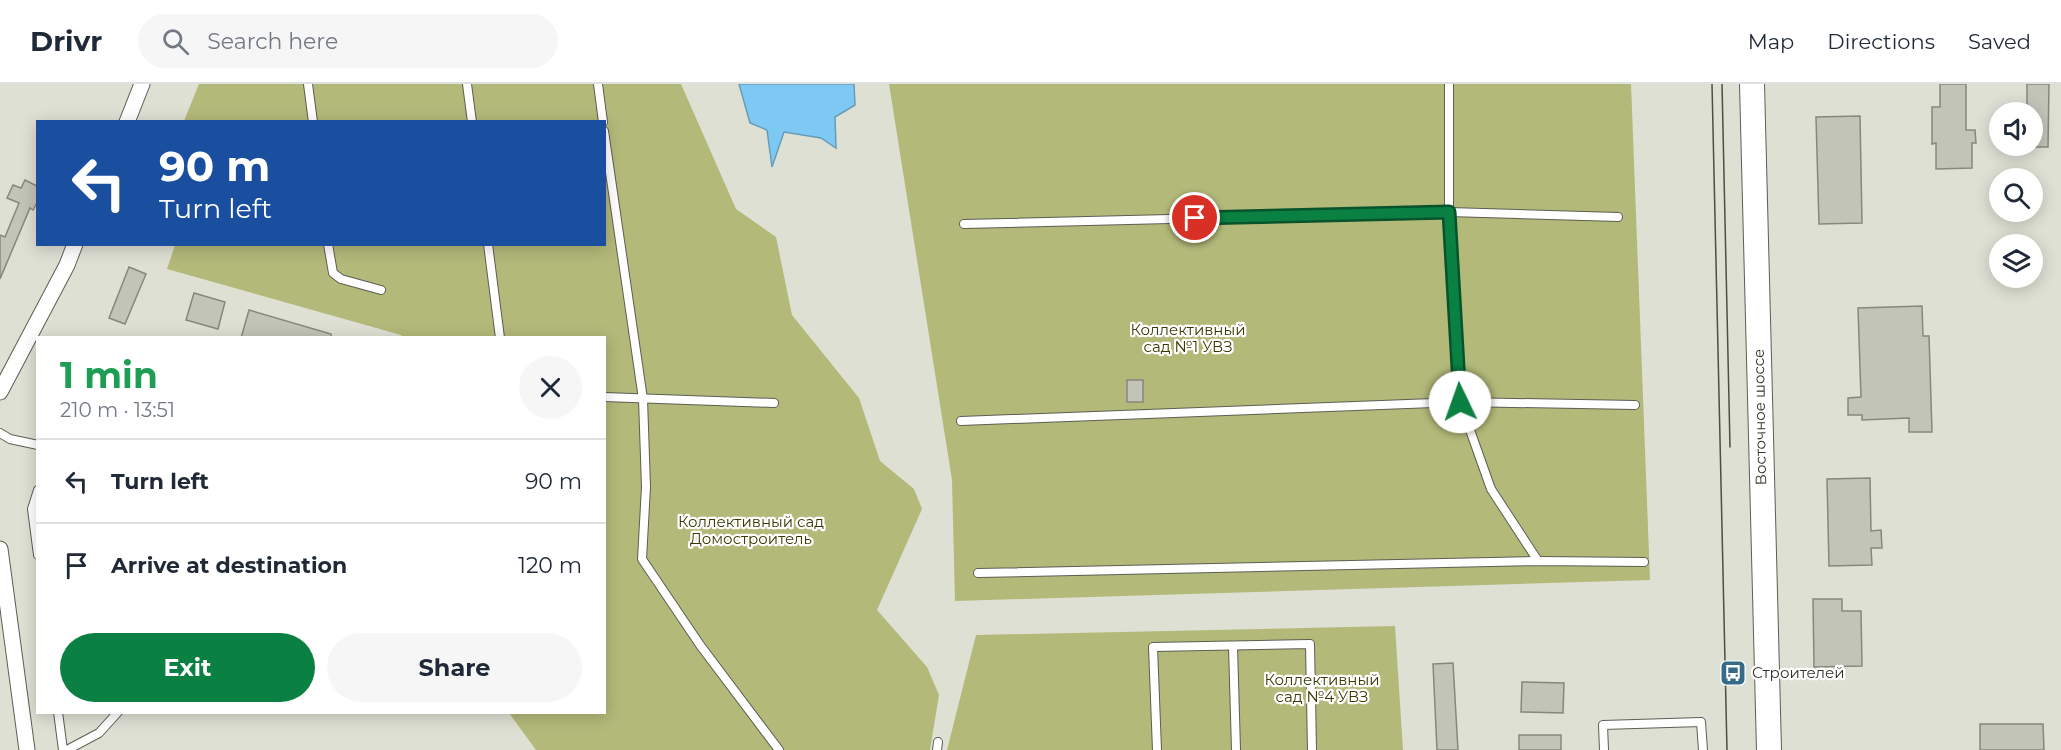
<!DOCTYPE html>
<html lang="en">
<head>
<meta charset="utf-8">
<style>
  :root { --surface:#fff; --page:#f6f6f7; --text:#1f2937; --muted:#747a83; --line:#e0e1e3; --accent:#0b8043 }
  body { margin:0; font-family:Montserrat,sans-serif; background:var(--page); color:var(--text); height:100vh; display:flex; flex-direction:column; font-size:22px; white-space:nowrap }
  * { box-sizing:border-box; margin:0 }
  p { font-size:20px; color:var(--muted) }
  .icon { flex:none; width:33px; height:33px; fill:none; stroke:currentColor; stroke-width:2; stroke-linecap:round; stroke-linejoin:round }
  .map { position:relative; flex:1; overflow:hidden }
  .side { position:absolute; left:36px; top:252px; width:570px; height:378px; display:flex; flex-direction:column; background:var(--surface); border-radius:0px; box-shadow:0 3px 15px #0003 }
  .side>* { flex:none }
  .guide { position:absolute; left:36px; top:36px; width:570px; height:126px; border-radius:0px; box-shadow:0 3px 15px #0003; background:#1a4fa0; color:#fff; overflow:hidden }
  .fabs { position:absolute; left:1989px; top:18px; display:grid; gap:12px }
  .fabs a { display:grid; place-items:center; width:54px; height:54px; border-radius:50%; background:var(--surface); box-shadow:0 3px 15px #0003; font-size:30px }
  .pin { position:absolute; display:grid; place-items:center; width:51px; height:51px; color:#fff; margin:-26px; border:3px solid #fff; border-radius:50%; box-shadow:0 2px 6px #0007 }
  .me { position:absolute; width:66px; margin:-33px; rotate:357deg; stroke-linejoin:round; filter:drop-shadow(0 0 4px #0008) }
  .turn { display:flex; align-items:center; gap:21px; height:126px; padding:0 24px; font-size:27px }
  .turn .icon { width:78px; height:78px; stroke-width:2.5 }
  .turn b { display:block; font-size:42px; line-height:51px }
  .round { display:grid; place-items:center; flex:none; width:63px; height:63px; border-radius:32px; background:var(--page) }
  .headline { display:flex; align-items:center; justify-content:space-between; height:102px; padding:0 24px }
  h1 { font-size:36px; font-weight:700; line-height:45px; color:#1e9e55 }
  .primary-button { display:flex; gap:12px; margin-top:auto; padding:12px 24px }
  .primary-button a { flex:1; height:69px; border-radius:36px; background:var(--accent); color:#fff; font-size:24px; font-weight:700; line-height:69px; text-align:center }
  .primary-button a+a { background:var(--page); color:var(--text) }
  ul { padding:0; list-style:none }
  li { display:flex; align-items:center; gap:18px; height:84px; padding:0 24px; border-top:2px solid var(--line) }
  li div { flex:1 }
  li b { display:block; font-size:22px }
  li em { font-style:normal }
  header { display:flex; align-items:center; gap:36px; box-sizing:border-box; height:84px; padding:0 30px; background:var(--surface); border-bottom:2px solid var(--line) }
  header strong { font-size:28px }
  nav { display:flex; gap:33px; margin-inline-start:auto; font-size:21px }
  .search { width:420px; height:54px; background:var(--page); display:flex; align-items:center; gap:15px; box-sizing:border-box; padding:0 21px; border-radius:33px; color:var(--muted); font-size:22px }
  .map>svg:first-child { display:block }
  .green { fill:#b3b979 }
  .water { fill:#7ec9f3; stroke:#679cb8; stroke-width:1.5 }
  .building { fill:#c2c4b8; stroke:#87887d; stroke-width:1.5 }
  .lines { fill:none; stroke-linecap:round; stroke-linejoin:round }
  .lane-casing { stroke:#5d5e54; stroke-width:10 }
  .street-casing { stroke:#5d5e54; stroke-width:17 }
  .primary-casing { stroke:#5d5e54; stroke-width:26 }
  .lane { stroke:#fff; stroke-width:8 }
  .street { stroke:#fff; stroke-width:15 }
  .primary { stroke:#fff; stroke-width:24 }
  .tram { stroke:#4d4e48; stroke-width:1.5 }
  .route-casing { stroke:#07532c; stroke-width:15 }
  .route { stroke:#0b8043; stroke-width:10 }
  .labels { text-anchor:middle; stroke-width:4.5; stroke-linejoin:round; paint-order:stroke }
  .park-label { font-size:15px; fill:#373a00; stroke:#fff }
  .street-label { font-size:15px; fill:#32332e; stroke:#fff }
  .poi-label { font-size:15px; fill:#32332e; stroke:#fff; text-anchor:start }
</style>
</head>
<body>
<header>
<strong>Drivr</strong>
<div class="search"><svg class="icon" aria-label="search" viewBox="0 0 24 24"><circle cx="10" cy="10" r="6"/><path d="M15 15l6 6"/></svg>Search here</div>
<nav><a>Map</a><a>Directions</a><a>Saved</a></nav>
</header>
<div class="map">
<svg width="2061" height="666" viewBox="0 0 2061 666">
  <rect width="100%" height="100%" fill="#dee0d4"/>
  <g class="green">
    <polygon points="199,0 681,0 736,125 776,153 792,231 859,314 880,377 914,405 922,425 877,526 927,583 939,611 930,666 536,666 509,629 604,628 604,254 402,253 401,251 167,185 175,161 604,160 604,38 184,37"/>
    <polygon points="889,0 1631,0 1650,496 955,517 952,396"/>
    <polygon points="1395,542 1403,666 947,666 976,551"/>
  </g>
  <polygon class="water" points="739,0 854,0 855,21 835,33 836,64 821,54 784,48 772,83 767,46 750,39"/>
  <g class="building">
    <polygon points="1940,0 1966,0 1966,46 1975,46 1976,59 1972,59 1972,84 1936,85 1936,59 1932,60 1932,23 1940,23"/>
    <polygon points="2027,0 2049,0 2048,63 2032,63 2032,28 2027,28"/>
    <polygon points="1860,32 1862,139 1819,140 1816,33"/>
    <polygon points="25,96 37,102 38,117 33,126 30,124 0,195 0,151 5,153 19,119 7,114 13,101 21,104"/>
    <polygon points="129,183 146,190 125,240 109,234"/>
    <polygon points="194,209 225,218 218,245 186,236"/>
    <polygon points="1922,222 1923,252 1929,252 1932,348 1909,348 1909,334 1862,336 1862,331 1848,331 1848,314 1861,313 1858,224"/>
    <polygon points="249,226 331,250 331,254 241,254"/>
    <rect x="1127" y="296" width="16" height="22"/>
    <polygon points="1870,394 1871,447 1881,446 1882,464 1871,464 1872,481 1829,482 1827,395"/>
    <polygon points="1813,515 1842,515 1842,527 1861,527 1862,582 1814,583"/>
    <polygon points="1453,579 1458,666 1437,666 1433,580"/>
    <polygon points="1522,598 1564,599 1563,629 1521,628"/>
    <polygon points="1980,640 2043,640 2044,666 1980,666"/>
    <rect x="1519" y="651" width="42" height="15"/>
  </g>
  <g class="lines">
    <g class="lane-casing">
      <g id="lane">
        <polyline points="308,0 313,38"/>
        <polyline points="467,0 472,38"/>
        <polyline points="598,0 603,38"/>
        <polyline points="1449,0 1449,128 1460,318 1491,405 1538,477"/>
        <polyline points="604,47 643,315 646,403 642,475 700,561 779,666"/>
        <polyline points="964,140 1449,128 1618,133"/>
        <polyline points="328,160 333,189 341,195 381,206"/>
        <polyline points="488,160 500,254"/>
        <polyline points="604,313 774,319"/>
        <polyline points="961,337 1460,318 1635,321"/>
        <polyline points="0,349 10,355 38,361"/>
        <polyline points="38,406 32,425 38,471"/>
        <polyline points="978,489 1538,477 1644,478"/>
        <polyline points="1233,562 1236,666"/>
        <polyline points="58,628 63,666"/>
        <polyline points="67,666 99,649 118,628"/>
        <polyline points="937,666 938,658"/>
        <polyline points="1157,666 1153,563 1310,560 1312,666"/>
        <polyline points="1604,666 1603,641 1701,638 1703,666"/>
      </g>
    </g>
    <g class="street-casing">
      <g id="street">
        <polyline points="127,38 142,0"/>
        <polyline points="0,308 67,181 75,160"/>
        <polyline points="0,465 27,666"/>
      </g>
    </g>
    <g class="primary-casing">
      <polyline id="primary" points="1752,0 1769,666"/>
    </g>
    <use href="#lane" class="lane"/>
    <use href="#street" class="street"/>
    <use href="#primary" class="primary"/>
    <g class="tram">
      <polyline points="1712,0 1727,666"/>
      <polyline points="1722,0 1730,363"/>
    </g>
  </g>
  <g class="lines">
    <g class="route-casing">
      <polyline id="route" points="1195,134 1449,128 1460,318"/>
    </g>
    <use href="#route" class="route"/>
  </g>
  <defs>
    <g id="bus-square" transform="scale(1.35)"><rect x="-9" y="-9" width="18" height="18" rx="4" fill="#366b87" stroke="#fff"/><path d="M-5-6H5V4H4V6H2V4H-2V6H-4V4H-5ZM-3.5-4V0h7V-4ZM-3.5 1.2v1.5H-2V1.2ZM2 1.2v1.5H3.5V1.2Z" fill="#fff"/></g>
  </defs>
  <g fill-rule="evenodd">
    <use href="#bus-square" x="1733" y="589"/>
  </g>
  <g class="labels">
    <g class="park-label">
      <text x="1188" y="251">Коллективный<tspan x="1188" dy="17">сад №1 УВЗ</tspan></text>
      <text x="751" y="443">Коллективный сад<tspan x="751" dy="17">Домостроитель</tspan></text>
      <text x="1322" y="601">Коллективный<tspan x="1322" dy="17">сад №4 УВЗ</tspan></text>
    </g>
    <g class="street-label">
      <text transform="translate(1760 333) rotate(-91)" y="5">Восточное шоссе</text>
    </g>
    <g class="poi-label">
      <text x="1752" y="594">Строителей</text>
    </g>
  </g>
</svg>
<div class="fabs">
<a><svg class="icon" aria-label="sound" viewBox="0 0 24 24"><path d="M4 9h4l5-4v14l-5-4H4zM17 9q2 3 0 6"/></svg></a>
<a><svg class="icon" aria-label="search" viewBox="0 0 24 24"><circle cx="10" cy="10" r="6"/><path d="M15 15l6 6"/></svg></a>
<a><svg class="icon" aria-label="layers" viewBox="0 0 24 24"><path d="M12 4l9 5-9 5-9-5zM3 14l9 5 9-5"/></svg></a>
</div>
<div class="pin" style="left:1195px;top:134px;background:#d93025"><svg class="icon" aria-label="arrive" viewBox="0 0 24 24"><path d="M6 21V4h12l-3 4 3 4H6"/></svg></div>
<svg class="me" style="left:1460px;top:318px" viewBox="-20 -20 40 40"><circle r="19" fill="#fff"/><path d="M0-13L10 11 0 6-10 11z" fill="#0b8043"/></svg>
<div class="guide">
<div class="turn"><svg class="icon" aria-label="left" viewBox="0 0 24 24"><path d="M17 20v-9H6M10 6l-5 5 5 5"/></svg><div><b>90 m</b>Turn left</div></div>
</div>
<section class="side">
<div class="headline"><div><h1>1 min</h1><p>210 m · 13:51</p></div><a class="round"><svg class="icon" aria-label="close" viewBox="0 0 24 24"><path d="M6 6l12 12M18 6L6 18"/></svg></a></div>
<ul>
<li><svg class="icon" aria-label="left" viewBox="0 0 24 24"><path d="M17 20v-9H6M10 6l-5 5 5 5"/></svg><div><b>Turn left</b></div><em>90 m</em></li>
<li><svg class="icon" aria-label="arrive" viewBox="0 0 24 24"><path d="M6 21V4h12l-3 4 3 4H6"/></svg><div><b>Arrive at destination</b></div><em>120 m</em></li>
</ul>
<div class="primary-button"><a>Exit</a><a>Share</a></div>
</section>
</div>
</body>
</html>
